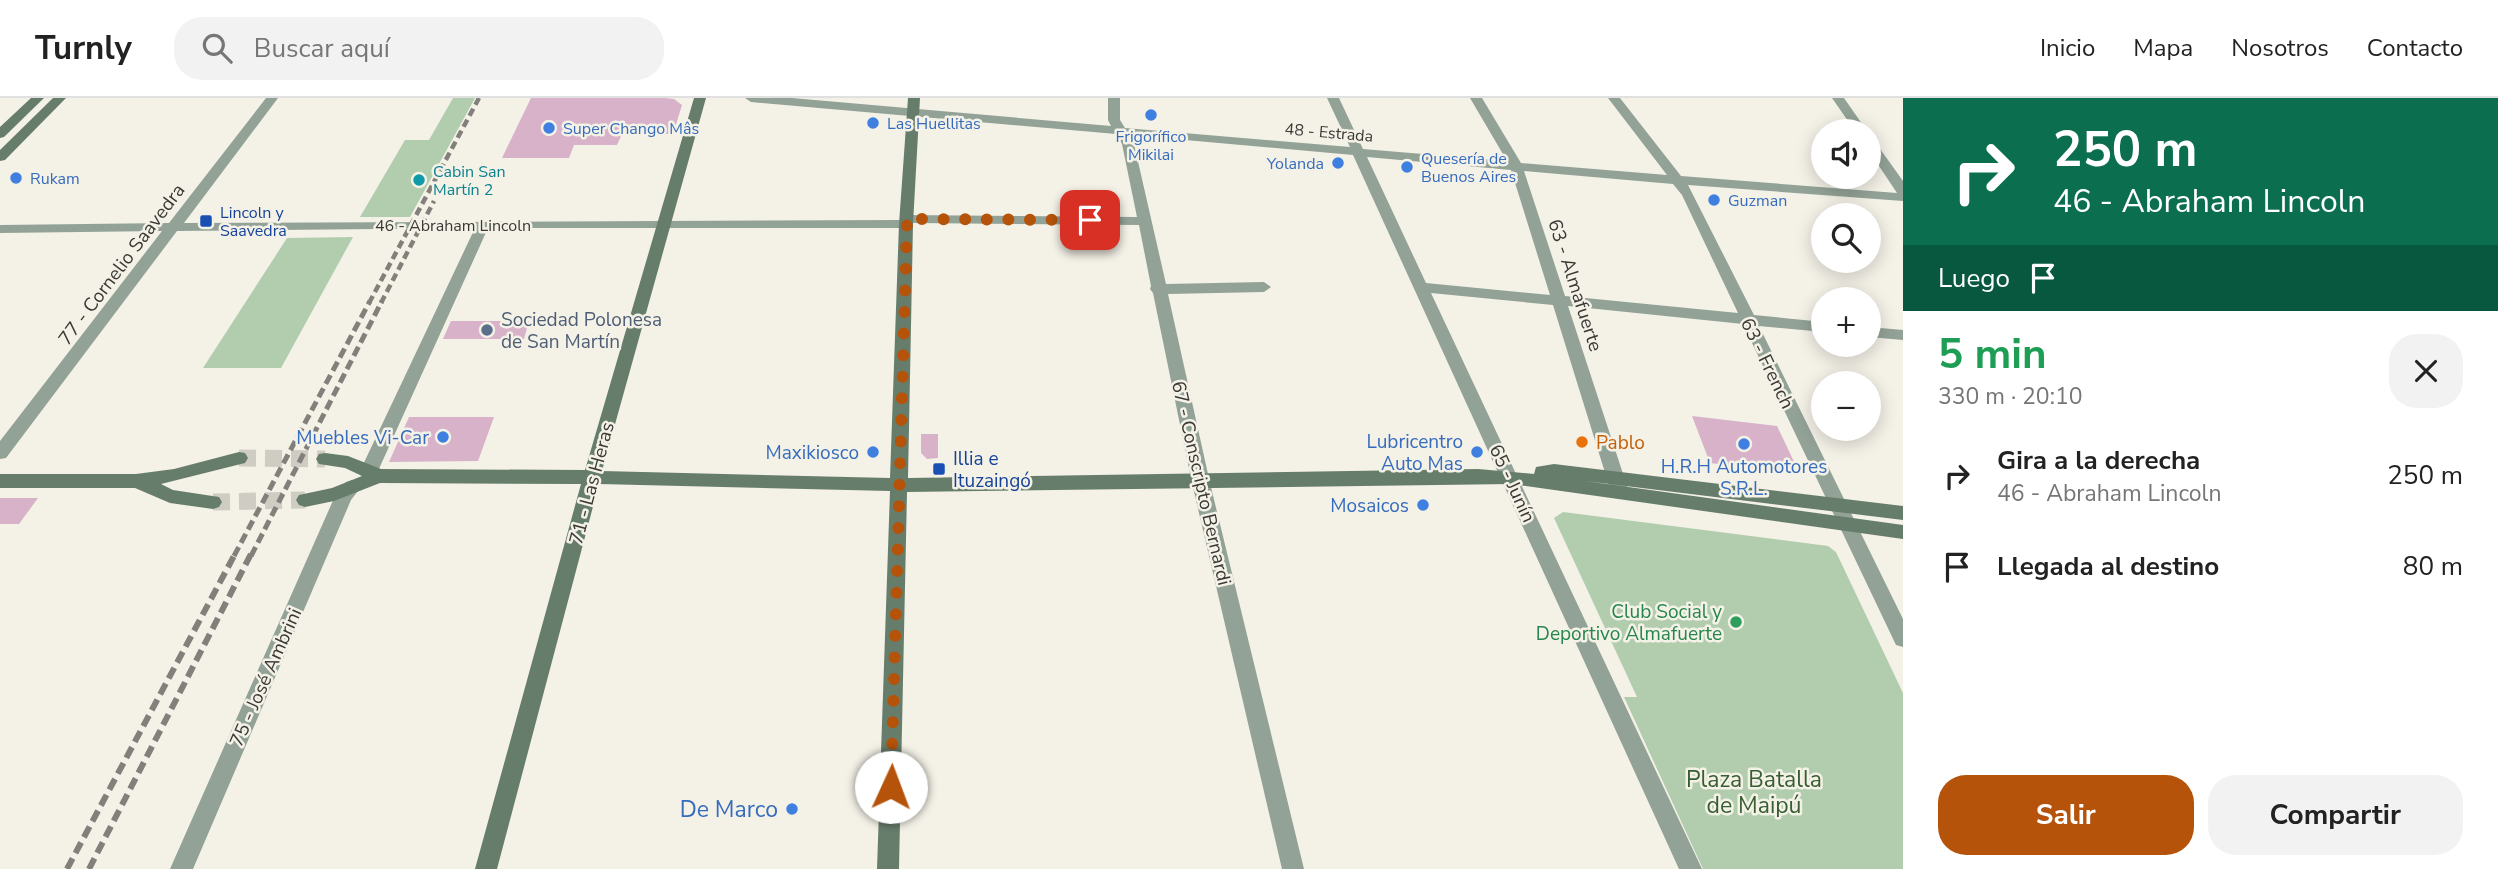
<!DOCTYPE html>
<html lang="es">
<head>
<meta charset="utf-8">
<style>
  :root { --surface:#fff; --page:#f2f2f2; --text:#222; --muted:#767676; --line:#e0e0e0; --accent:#b45309 }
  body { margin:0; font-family:"Nunito Sans",sans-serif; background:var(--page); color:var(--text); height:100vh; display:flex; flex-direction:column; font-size:26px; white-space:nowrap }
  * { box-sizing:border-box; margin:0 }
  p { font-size:23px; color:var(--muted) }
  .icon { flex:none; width:38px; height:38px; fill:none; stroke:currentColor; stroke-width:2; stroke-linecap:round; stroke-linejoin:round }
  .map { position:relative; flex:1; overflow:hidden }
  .side { display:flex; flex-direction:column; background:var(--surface); width:595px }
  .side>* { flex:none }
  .banner { background:#0b6e4f; color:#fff; overflow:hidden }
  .buttons { position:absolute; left:1811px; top:21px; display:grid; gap:14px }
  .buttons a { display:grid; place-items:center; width:70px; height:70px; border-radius:50%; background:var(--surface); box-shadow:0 4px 18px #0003; font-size:35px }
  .pin { position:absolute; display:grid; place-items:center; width:60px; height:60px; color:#fff; margin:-30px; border-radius:14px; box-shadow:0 4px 10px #0006 }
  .me { position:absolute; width:77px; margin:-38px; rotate:2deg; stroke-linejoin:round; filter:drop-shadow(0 0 5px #0008) }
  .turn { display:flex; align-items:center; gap:24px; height:147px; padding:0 35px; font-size:32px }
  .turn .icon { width:91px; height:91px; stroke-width:2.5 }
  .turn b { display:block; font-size:49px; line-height:60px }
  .then { display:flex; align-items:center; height:66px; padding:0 35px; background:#0003; gap:14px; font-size:26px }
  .round { display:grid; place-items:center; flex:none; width:74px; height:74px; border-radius:28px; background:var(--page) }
  .summary { display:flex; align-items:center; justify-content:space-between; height:119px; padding:0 35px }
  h1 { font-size:42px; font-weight:700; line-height:52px; color:#1e9e55 }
  .cta { display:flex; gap:14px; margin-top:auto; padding:14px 35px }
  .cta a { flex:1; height:80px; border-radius:28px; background:var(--accent); color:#fff; font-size:28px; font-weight:700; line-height:80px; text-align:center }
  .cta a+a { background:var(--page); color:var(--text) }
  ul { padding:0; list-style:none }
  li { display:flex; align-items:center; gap:21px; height:91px; padding:0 35px }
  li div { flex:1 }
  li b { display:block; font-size:26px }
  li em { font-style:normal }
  header { display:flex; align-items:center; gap:42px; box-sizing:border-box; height:98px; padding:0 35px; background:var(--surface); border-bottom:2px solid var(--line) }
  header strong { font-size:33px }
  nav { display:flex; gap:38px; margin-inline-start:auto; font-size:24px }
  .search { width:490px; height:63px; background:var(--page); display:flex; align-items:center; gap:18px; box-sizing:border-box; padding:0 24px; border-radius:28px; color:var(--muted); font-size:26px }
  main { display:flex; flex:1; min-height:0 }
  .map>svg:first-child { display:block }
  .green { fill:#b2cdae }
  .building { fill:#d7b2c9 }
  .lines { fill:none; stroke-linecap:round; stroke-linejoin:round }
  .secondary-tunnel { stroke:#cfccc4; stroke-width:17; stroke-dasharray:17 9; stroke-linecap:butt }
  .street { fill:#93a297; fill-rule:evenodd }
  .secondary { fill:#677d6c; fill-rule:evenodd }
  .rail-far2 { stroke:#82807b; stroke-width:4.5; stroke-dasharray:8 4.5; stroke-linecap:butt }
  .rail-far1 { stroke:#82807b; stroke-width:5; stroke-dasharray:10 5; stroke-linecap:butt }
  .rail { stroke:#82807b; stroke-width:6; stroke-dasharray:12 6; stroke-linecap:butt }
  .route { stroke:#b45309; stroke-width:12; stroke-dasharray:0 21.6 }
  .shop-dot { fill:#3f7fe0; stroke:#f4f1e7; stroke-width:2.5 }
  .culture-dot { fill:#0f9aa8; stroke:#f4f1e7; stroke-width:2.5 }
  .transit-dot { fill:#1a4fb4; stroke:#f4f1e7; stroke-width:2.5 }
  .service-dot { fill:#5c6f8a; stroke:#f4f1e7; stroke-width:2.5 }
  .food-dot { fill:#e8710a; stroke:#f4f1e7; stroke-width:2.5 }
  .leisure-dot { fill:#2e9e5b; stroke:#f4f1e7; stroke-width:2.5 }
  .labels { text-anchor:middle; stroke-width:5; stroke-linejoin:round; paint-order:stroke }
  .far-shop-label { font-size:16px; fill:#366cbe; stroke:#f4f1e7; text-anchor:start }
  .far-street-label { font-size:16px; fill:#3a3936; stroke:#f4f1e7 }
  .far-culture-label { font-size:16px; fill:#0d838f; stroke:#f4f1e7; text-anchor:start }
  .far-transit-label { font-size:16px; fill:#164399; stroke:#f4f1e7; text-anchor:start }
  .street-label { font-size:19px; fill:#3a3936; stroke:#f4f1e7 }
  .service-label { font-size:19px; fill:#4e5e75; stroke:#f4f1e7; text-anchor:start }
  .shop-label { font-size:19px; fill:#366cbe; stroke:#f4f1e7; text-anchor:end }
  .food-label { font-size:19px; fill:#c56008; stroke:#f4f1e7; text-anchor:start }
  .transit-label { font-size:19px; fill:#164399; stroke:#f4f1e7; text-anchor:start }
  .leisure-label { font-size:19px; fill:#27864d; stroke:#f4f1e7; text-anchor:end }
  .near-park-label { font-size:23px; fill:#375e32; stroke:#f4f1e7 }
  .near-shop-label { font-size:23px; fill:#366cbe; stroke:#f4f1e7; text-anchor:end }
</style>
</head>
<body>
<header>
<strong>Turnly</strong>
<div class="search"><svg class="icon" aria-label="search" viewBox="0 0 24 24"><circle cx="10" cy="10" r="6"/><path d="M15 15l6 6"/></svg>Buscar aquí</div>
<nav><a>Inicio</a><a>Mapa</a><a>Nosotros</a><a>Contacto</a></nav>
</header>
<main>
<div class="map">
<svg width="1903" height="771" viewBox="0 0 1903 771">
  <rect width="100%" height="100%" fill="#f4f1e7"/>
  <g class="green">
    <polygon points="453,0 475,0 410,119 360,119 405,42 429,42"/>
    <polygon points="353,139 281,270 203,270 287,140"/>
    <polygon points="1563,414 1828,448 1836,454 1903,595 1903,771 1703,771 1624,599 1637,599 1554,420"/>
  </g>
  <g class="building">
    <polygon points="531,0 665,0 674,1 682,7 673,36 622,36 617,47 574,47 569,60 502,60"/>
    <polygon points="451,223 529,223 524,241 443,241"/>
    <polygon points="1692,318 1777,328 1796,368 1789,374 1710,365"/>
    <polygon points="409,319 494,319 478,363 389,364"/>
    <polygon points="921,336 938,336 938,360 927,361 921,355"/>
    <polygon points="0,400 38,400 19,426 0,426"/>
  </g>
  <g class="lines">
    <g class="secondary-tunnel">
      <polyline points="239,360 325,361"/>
      <polyline points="213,404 305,402"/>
    </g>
    <g class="street">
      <path d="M266,0H278L184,125L901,122L907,117L1137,119L1122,46L1116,36L751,4L745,0H792L1111,28L1108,22V0H1120V22L1125,30L1350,49L1327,0H1339L1363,51L1507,63L1470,0H1482L1521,65L1667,77L1608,0H1620L1681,78L1897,95L1869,53V40L1873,41L1903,83V103L1688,87L1754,217L1824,224V234L1759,228L1903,521V549L1896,547L1743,226L1568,208L1629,394L1626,399H1614L1611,394L1553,207L1431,195L1702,771H1679L1353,57L1129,37L1134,46L1166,186L1264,184L1271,189L1264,194L1168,196L1210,385L1304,771H1282L1192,385L1153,195L1150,191L1151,188L1139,127L912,125L906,130H488L378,373L375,378H363L360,373L475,130L177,133L6,360L0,361V343L162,133L0,135V127L169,125ZM1367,59L1511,72L1550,197L1426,185ZM1524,73L1673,86L1682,97L1738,215L1565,198Z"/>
      <polygon points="1832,0 1844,0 1867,33 1855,33"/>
      <polygon points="1869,229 1903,232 1903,242 1869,239"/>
      <polygon points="352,382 358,384 361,389 351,402 193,771 170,771 335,398 346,384"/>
    </g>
    <g class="secondary">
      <polygon points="31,0 44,0 4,39 0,40 0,29"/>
      <polygon points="53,0 66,0 5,62 0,63 0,52"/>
      <polygon points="694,0 706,0 602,373 890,380 899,126 908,0 920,0 913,126 908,380 1478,371 1534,376 1536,369 1554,366 1903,408 1903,422 1585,383 1903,427 1903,441 1511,386 907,394 899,771 877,771 890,393 599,386 497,771 475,771 581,386 380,385 334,403 305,409 299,407 296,402 299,397 332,390 362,378 345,370 319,366 316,361 319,356 325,355 348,358 381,371 585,372"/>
      <polygon points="239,354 245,355 248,360 245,365 161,386 173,392 219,399 222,404 219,409 213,411 170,405 135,390 0,390 0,376 136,376 174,371"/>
    </g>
    <g class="rail-far2">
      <polyline points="369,205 479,0"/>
      <polyline points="381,205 434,103"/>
    </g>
    <g class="rail-far1">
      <polyline points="234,458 370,203"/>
      <polyline points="251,458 382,203"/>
    </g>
    <g class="rail">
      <polyline points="67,771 235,456"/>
      <polyline points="89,771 251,456"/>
    </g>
  </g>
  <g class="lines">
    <polyline class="route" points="891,689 907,121 1090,122"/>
  </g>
  <g class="shop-dot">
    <circle cx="1151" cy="17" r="7"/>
    <circle cx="873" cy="25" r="7"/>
    <circle cx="549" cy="30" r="7"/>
    <circle cx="1338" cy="65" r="7"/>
    <circle cx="1407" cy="69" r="7"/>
    <circle cx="16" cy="80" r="7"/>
    <circle cx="1714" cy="102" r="7"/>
    <circle cx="443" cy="339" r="7"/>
    <circle cx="1744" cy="346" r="7"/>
    <circle cx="873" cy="354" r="7"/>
    <circle cx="1477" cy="354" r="7"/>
    <circle cx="1423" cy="407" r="7"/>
    <circle cx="792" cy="711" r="7"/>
  </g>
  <circle class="culture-dot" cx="419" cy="82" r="7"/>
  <g class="transit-dot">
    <rect x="199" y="116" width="14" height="14" rx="3.5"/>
    <rect x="932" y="364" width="14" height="14" rx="3.5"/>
  </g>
  <circle class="service-dot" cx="487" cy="232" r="7"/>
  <circle class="food-dot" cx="1582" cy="344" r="7"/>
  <circle class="leisure-dot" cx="1736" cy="524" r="7"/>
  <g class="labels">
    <g class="far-shop-label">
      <text x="887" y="31">Las Huellitas</text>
      <text x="563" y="36">Super Chango Mâs</text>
      <text x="1151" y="44" text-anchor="middle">Frigorífico<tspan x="1151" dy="18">Mikilai</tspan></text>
      <text x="1421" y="66">Quesería de<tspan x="1421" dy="18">Buenos Aires</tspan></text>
      <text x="1324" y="71" text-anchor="end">Yolanda</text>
      <text x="30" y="86">Rukam</text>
      <text x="1728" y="108">Guzman</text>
    </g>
    <g class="far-street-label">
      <text transform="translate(1329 34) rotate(5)" y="6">48 - Estrada</text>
      <text x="453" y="133">46 - Abraham Lincoln</text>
    </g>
    <g class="far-culture-label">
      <text x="433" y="79">Cabin San<tspan x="433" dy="18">Martín 2</tspan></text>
    </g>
    <g class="far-transit-label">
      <text x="220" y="120">Lincoln y<tspan x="220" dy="18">Saavedra</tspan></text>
    </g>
    <g class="street-label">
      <text transform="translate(121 166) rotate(-53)" y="7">77 - Cornelio Saavedra</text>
      <text transform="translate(1576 187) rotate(72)" y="7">63 - Almafuerte</text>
      <text transform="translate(1768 265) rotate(64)" y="7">63 - French</text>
      <text transform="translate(591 385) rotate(-75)" y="7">71 - Las Heras</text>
      <text transform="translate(1202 385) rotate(77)" y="7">67 - Conscripto Bernardi</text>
      <text transform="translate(1513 385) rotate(65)" y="7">65 - Junín</text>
      <text transform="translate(265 579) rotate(-66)" y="7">75 - José Ambrini</text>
    </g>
    <g class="service-label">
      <text x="501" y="228">Sociedad Polonesa<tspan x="501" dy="22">de San Martín</tspan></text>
    </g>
    <g class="shop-label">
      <text x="429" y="346">Muebles Vi-Car</text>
      <text x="1463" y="350">Lubricentro<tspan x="1463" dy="22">Auto Mas</tspan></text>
      <text x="859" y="361">Maxikiosco</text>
      <text x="1744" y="375" text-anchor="middle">H.R.H Automotores<tspan x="1744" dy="22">S.R.L.</tspan></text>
      <text x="1409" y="414">Mosaicos</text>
    </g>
    <g class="food-label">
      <text x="1596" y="351">Pablo</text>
    </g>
    <g class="transit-label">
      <text x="953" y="367">Illia e<tspan x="953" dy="22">Ituzaingó</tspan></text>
    </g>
    <g class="leisure-label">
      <text x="1722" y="520">Club Social y<tspan x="1722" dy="22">Deportivo Almafuerte</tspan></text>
    </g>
    <g class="near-park-label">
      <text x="1754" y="689">Plaza Batalla<tspan x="1754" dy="26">de Maipú</tspan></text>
    </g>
    <g class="near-shop-label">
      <text x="778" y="719">De Marco</text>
    </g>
  </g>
</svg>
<div class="buttons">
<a><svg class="icon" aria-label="sound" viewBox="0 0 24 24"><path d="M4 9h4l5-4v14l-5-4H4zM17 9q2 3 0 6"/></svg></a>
<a><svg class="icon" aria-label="search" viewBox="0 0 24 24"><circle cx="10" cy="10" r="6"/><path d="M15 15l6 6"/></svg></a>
<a>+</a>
<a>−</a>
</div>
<div class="pin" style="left:1090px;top:122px;background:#d93025"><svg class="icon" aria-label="arrive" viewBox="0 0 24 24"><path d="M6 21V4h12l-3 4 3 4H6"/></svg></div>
<svg class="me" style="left:891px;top:689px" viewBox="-20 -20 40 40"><circle r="19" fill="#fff"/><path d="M0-13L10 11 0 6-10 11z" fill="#b45309"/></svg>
</div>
<section class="side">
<div class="banner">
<div class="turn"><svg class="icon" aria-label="right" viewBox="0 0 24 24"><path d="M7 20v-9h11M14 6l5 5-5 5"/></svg><div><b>250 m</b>46 - Abraham Lincoln</div></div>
<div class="then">Luego<svg class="icon" aria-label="arrive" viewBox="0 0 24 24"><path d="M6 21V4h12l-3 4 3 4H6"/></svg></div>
</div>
<div class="summary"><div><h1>5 min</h1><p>330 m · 20:10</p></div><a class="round"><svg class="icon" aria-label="close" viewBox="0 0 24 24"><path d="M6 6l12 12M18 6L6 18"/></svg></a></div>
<ul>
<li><svg class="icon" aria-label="right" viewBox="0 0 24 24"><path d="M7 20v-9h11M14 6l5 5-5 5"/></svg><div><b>Gira a la derecha</b><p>46 - Abraham Lincoln</p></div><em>250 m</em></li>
<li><svg class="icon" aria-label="arrive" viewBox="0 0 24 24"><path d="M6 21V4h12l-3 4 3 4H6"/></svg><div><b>Llegada al destino</b></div><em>80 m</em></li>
</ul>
<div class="cta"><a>Salir</a><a>Compartir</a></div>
</section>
</main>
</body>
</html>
